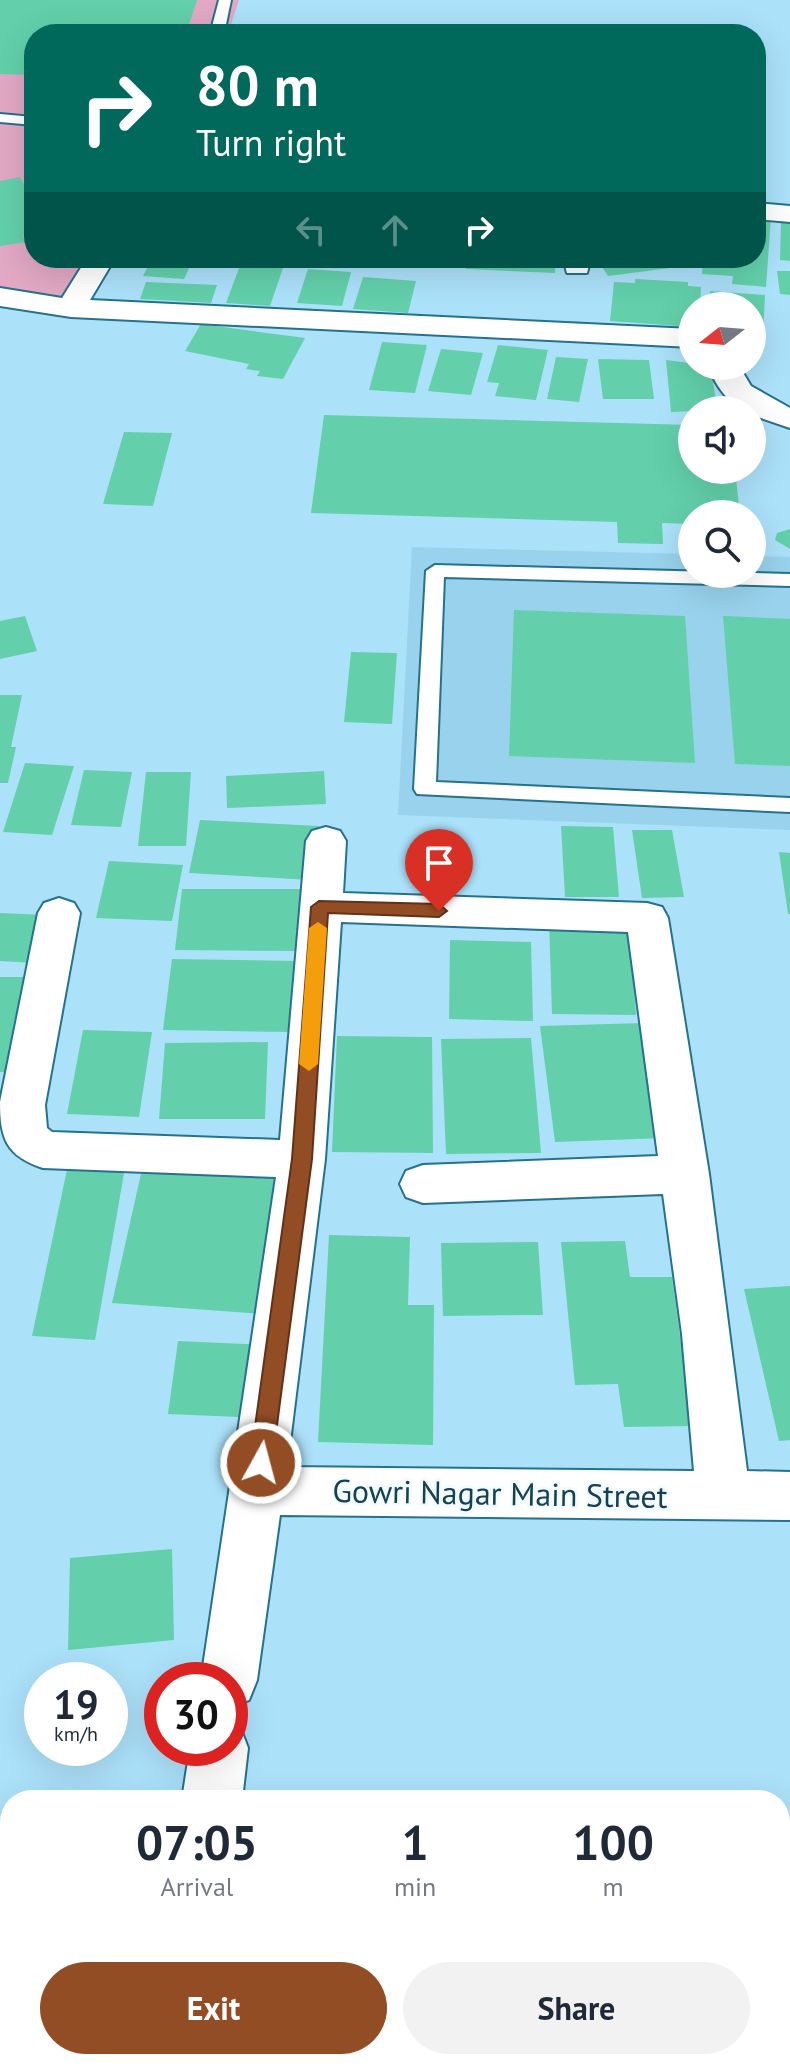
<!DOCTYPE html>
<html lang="en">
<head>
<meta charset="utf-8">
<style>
  :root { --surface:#fff; --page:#f2f2f3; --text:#1f2937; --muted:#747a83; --accent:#934d25 }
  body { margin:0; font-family:"PT Sans",sans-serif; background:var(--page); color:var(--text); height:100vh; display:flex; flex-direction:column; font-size:30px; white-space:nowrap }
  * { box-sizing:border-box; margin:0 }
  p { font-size:26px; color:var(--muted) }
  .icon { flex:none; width:44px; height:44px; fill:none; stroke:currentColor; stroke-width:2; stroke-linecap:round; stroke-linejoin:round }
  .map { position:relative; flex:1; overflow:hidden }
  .sheet { position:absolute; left:0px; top:1790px; width:790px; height:280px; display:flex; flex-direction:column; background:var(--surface); border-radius:32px 32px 0 0; box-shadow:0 8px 32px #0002 }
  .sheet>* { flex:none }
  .guide { position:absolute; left:24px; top:24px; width:742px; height:244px; border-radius:32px; box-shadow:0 8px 32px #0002; background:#00695c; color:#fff; overflow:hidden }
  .needle { width:52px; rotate:253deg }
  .fabs { position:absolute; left:678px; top:292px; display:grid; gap:16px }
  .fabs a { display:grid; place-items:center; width:88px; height:88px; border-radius:50%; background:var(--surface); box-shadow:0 8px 32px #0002; font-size:40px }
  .speed { position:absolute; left:24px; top:1662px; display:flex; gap:16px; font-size:40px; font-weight:700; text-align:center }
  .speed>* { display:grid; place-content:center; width:104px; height:104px; border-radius:50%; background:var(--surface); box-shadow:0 8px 32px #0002; line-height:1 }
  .speed small { font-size:20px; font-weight:400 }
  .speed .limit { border:12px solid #d22; background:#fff; color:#111 }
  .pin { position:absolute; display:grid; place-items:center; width:68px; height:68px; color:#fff; margin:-82px -34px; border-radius:50% 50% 50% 0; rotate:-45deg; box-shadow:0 0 8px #0007 }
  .pin .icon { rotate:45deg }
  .me { position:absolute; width:88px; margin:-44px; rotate:7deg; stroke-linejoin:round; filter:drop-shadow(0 0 6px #0008) }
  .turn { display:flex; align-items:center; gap:28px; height:168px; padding:0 40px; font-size:36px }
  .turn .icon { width:104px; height:104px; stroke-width:2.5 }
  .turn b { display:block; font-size:56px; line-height:68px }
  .lanes { display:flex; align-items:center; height:76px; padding:0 40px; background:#0003; justify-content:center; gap:40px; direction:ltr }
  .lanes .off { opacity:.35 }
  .eta { display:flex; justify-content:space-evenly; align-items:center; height:136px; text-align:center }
  .eta b { font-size:48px; font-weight:800; line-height:56px }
  .cta { display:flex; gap:16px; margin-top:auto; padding:16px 40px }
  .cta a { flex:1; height:92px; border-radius:48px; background:var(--accent); color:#fff; font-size:32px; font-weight:800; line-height:92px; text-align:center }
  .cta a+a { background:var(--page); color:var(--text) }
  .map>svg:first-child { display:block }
  .built { fill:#99d2ec }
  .green { fill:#e2a8c4 }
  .building { fill:#63d0ab }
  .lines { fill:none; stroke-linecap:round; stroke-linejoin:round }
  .service-casing { stroke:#25718e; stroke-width:4 }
  .minor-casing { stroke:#25718e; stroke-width:4 }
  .service { fill:#fff; fill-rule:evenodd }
  .minor { fill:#fff; fill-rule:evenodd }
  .route { fill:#934d25; stroke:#603218; stroke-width:2 }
  .slow { fill:#f59e0b }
  .labels { text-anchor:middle; stroke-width:6; stroke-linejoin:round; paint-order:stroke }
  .near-street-label { font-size:32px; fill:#174051; stroke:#f2fbff }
</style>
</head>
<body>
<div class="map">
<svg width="790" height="2070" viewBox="0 0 790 2070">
  <rect width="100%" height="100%" fill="#ace1fa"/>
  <polygon class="built" points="412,547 692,554 692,574 752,574 752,556 790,557 790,830 398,815"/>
  <polygon class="green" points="0,0 239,0 228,34 34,34 34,258 114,258 71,308 0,298"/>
  <g class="building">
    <polygon points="0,0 197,0 186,34 34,34 34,75 0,74"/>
    <polygon points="20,177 34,203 34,234 23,236 26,242 0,246 0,181"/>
    <polygon points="756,216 771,217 766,287 732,284 733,276 702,274 703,258 756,258"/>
    <polygon points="781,223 790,223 790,261 780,260"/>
    <polygon points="152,258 194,258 184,279 143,276"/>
    <polygon points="381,258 457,258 456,267 380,264"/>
    <polygon points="468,258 556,258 555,273 466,269"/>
    <polygon points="596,258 681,258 686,266 608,276"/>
    <polygon points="241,263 284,265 270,306 226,303"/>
    <polygon points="308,269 351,272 342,306 297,303"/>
    <polygon points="777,271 790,271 790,295 780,294"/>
    <polygon points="363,277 416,281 408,313 353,309"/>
    <polygon points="635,279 688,282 688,286 701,287 700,306 692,306 692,327 610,321 614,282 635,283"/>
    <polygon points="146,282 217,285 211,303 140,299"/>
    <polygon points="710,291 765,295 763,336 752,336 752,306 709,306"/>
    <polygon points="201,324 305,338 283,379 257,376 260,371 246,369 249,364 185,351"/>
    <polygon points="382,342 427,345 415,393 369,390"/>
    <polygon points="498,345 548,350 536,400 495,396 499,383 487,382"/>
    <polygon points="441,349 483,353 471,395 428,391"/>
    <polygon points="556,357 588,359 579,402 547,399"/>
    <polygon points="598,359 649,360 654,399 603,399"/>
    <polygon points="666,360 711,366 717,410 671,412"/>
    <polygon points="324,415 692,425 692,470 735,470 740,514 692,514 692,524 662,523 663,544 618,543 617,522 311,513"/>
    <polygon points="124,432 172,433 153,506 103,504"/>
    <polygon points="790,529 790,549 775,540 777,533"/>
    <polygon points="514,610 685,616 695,763 509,756"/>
    <polygon points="25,616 37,651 0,659 0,621"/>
    <polygon points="723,616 790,619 790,766 735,764"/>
    <polygon points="351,652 397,653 392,724 344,722"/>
    <polygon points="0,695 22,695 11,747 16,747 8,783 0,783"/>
    <polygon points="25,763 74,766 52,835 3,832"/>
    <polygon points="84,770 132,772 121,827 71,825"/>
    <polygon points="324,771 326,804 227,808 226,776"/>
    <polygon points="146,772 191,772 186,846 138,846"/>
    <polygon points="200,820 319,826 311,880 189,873"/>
    <polygon points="561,826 613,827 619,897 565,897"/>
    <polygon points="632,830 672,830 684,897 642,898"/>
    <polygon points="779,852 790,853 790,914 788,914"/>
    <polygon points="109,861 183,865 172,921 96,918"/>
    <polygon points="182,889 304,889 301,951 175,950"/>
    <polygon points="0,913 46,915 36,963 0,961"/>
    <polygon points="549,920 629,922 636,1015 552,1014"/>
    <polygon points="450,940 531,942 533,1021 449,1019"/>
    <polygon points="172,959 297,961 292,1032 163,1030"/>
    <polygon points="0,977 35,977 23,1072 0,1072"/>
    <polygon points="644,1023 664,1138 555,1142 540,1026"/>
    <polygon points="83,1030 152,1032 139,1117 67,1114"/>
    <polygon points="337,1036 432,1037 433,1153 332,1152"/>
    <polygon points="531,1038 541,1153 446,1154 441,1039"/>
    <polygon points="268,1042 265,1119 159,1119 165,1043"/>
    <polygon points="69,1160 126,1162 95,1340 32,1336"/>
    <polygon points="143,1165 284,1175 262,1314 112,1303"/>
    <polygon points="329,1235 410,1237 408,1305 434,1305 433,1445 318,1442"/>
    <polygon points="625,1241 630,1277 672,1277 692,1426 624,1427 618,1384 575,1385 561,1242"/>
    <polygon points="538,1242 543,1315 443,1316 441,1243"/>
    <polygon points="790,1286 790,1440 779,1441 744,1289"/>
    <polygon points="178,1341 268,1345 260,1418 168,1414"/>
    <polygon points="172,1549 174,1640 68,1650 70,1558"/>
  </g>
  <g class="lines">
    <g class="service-casing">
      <g id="service">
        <polygon points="219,0 231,0 224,34 210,34"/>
        <polygon points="0,114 34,117 34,125 0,122"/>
        <polygon points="435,565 790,574 790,586 444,577 436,782 790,798 790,812 417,794 414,789 426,571"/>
      </g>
    </g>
    <g class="minor-casing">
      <g id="minor">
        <polygon points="756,203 790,206 790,222 756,219"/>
        <polygon points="87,258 115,258 90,300 692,329 692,347 71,317 0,306 0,288 62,298"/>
        <polygon points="563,258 591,258 587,273 567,273"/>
        <path d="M709,366H739L751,386L790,408V428L752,415V410C731,410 714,384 709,366Z"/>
        <path d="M326,827L340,831L346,841L343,893L647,903L662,907L668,918L709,1174L747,1471L790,1472V1520L280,1515L257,1680L249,1700L230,1707V1680H201L276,1177L43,1168C6,1156 0,1138 0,1102L38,913L44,903L59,898L74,903L80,913L45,1105L47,1128L52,1132L280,1140L306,841L312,831ZM341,922L628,932L658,1156L423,1165L406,1171L400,1184L406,1197L423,1203L663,1194L682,1334L694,1471L287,1467L325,1159Z"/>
        <polygon points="230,1724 240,1727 248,1748 242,1800 182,1800 190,1748 230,1748"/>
      </g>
    </g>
    <use href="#service" class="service"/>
    <use href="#minor" class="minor"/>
  </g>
  <polygon class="route" points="319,901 439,904 447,911 439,917 328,913 312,1159 272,1463 268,1470 261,1473 253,1470 250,1463 292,1159 311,907"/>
  <polygon class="slow" points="318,922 327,928 318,1064 309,1071 299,1064 309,928"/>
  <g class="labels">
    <g class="near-street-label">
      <text transform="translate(500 1494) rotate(1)" y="11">Gowri Nagar Main Street</text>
    </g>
  </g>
</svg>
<div class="fabs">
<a><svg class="needle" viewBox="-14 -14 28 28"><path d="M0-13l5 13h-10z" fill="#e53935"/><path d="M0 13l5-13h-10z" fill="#747a83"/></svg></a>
<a><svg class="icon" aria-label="sound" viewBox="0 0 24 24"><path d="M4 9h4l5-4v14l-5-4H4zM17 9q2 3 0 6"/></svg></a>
<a><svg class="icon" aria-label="search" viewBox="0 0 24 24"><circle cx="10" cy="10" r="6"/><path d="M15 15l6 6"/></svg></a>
</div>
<div class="speed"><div>19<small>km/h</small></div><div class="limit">30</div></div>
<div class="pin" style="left:439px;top:911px;background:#d93025"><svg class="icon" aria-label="arrive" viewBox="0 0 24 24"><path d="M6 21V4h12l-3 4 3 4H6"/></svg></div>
<svg class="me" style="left:261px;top:1463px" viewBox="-20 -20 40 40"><circle r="17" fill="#934d25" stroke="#fff" stroke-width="3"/><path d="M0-11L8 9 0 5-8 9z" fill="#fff"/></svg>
<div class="guide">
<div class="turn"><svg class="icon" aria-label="right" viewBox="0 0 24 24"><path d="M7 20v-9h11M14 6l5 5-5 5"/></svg><div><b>80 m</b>Turn right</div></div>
<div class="lanes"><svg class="icon off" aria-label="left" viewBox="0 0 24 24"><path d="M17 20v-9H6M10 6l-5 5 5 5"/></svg><svg class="icon off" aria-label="ahead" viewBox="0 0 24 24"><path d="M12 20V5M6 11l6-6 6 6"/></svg><svg class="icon" aria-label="right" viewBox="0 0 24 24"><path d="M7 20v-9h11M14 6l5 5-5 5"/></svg></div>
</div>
<section class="sheet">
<div class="eta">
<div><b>07:05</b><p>Arrival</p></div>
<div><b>1</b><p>min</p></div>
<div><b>100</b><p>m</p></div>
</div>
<div class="cta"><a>Exit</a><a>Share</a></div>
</section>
</div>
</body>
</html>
